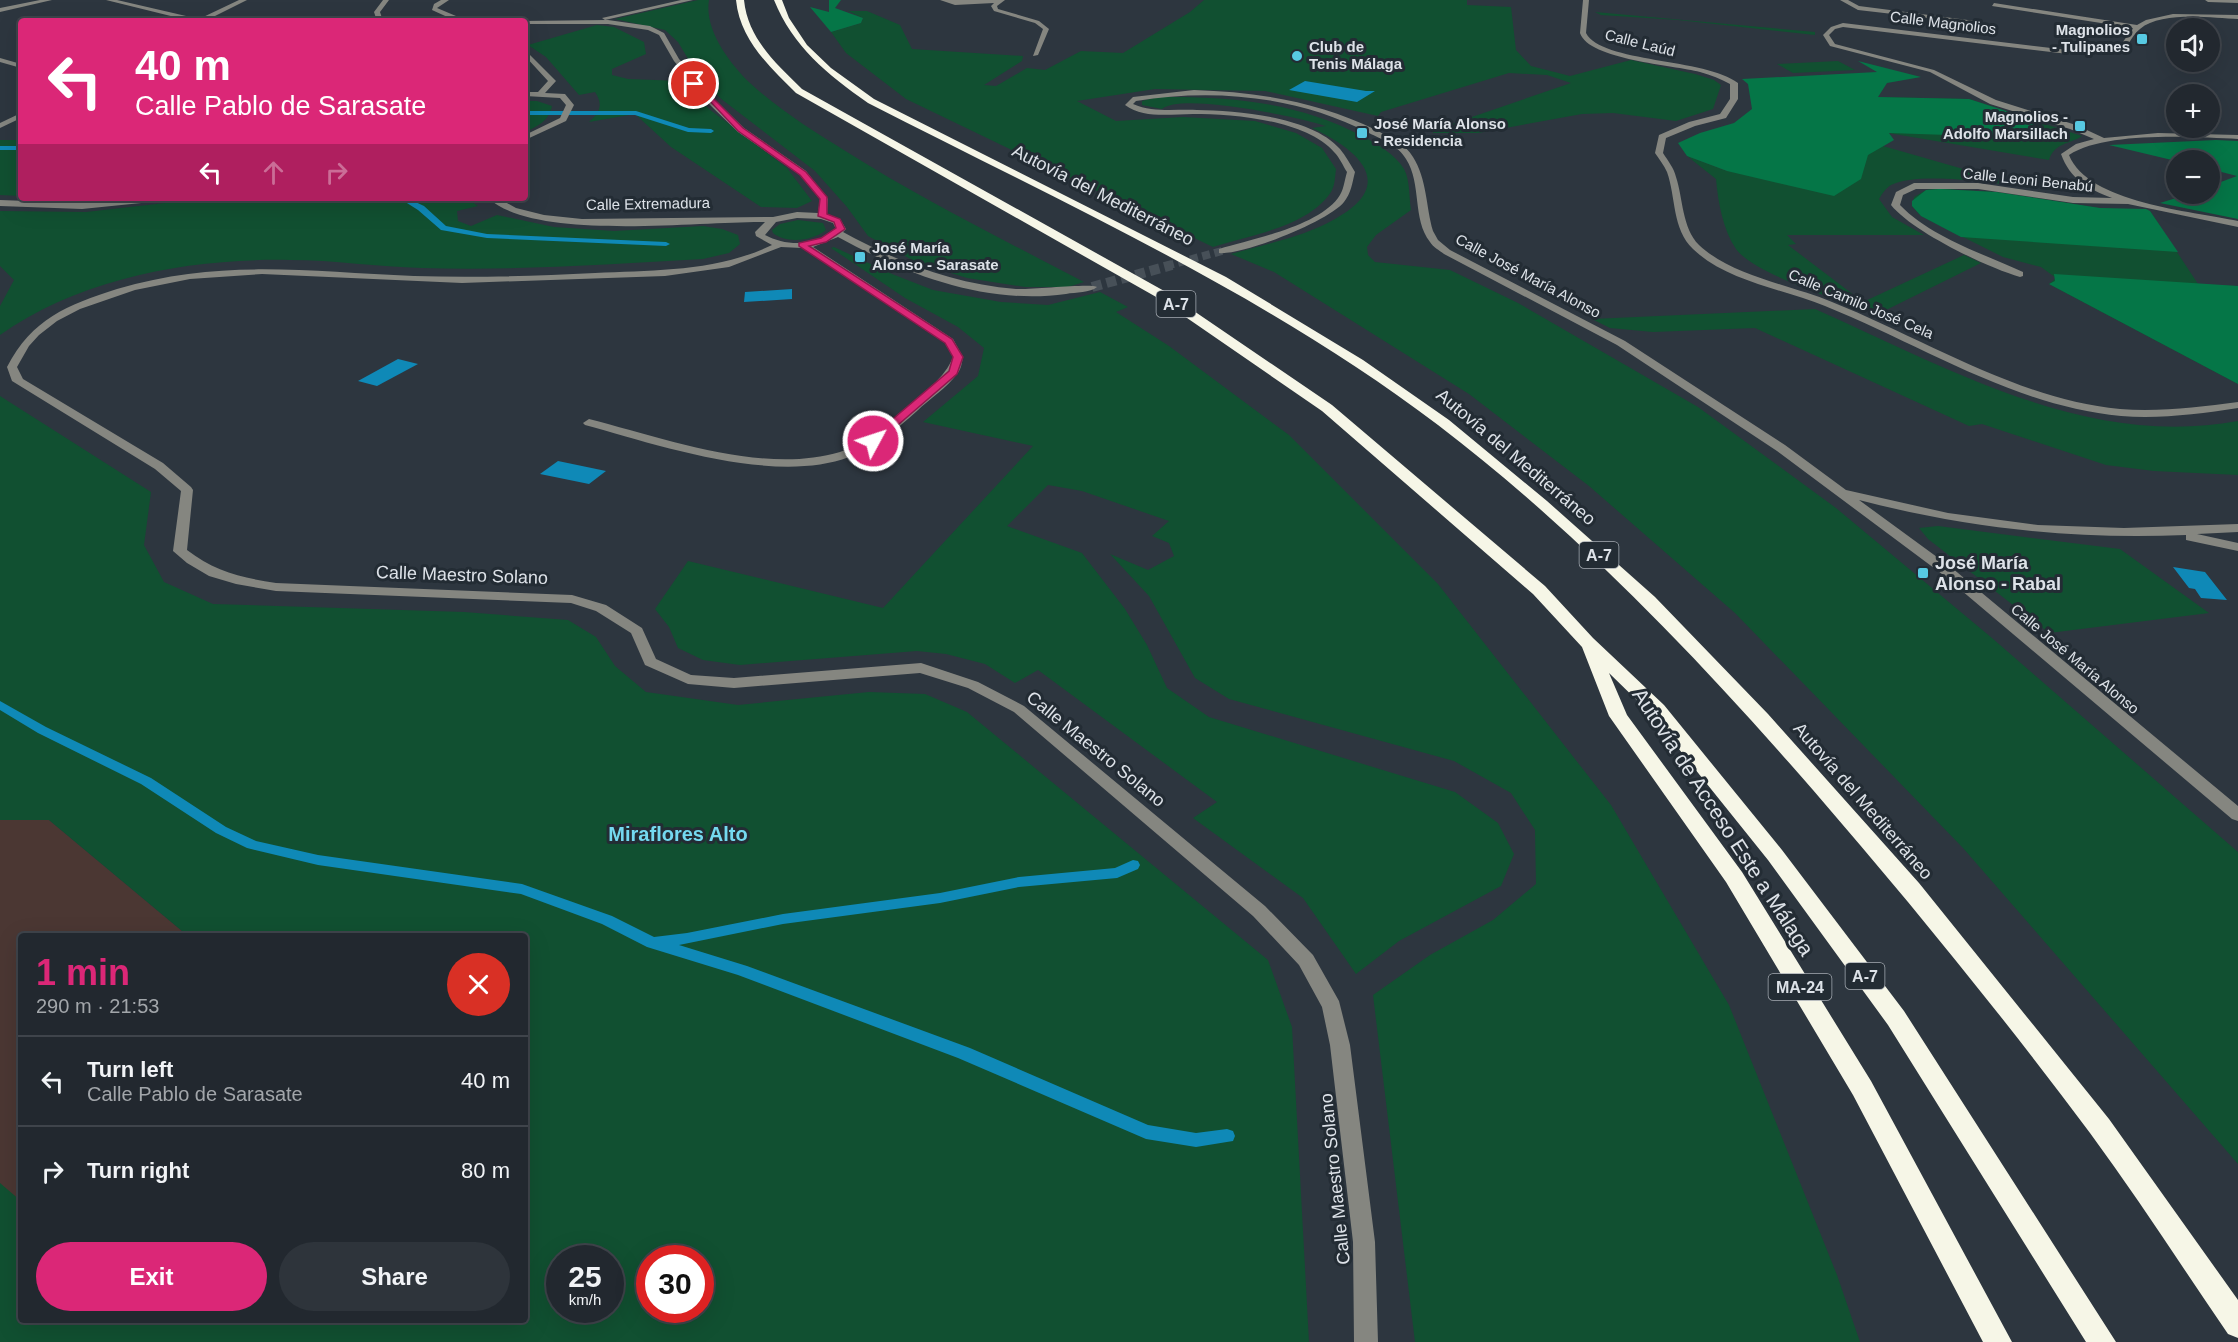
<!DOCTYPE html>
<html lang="en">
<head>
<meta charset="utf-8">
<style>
  :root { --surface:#22282f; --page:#2e343b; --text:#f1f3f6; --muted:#a2a6aa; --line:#3f444b; --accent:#db2777 }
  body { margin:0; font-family:Arial,sans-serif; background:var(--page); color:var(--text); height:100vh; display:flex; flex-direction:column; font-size:22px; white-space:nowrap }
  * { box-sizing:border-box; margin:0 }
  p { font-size:20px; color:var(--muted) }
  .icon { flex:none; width:33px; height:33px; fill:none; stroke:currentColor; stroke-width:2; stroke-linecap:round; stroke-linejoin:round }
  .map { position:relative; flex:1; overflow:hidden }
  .panel { position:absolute; left:18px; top:933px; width:510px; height:390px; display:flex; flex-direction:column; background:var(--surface); border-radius:6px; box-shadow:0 6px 24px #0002,0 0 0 2px var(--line) }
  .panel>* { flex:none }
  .banner { position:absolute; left:18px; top:18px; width:510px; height:183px; border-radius:6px; box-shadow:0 6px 24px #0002,0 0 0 2px var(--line); background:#db2777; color:#fff; overflow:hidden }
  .tools { position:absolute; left:2166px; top:18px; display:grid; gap:12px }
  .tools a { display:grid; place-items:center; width:54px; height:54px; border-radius:50%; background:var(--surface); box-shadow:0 6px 24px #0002,0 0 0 2px var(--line); font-size:30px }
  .speed { position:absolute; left:546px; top:1245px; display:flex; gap:12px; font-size:30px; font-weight:700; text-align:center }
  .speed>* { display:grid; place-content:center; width:78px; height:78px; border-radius:50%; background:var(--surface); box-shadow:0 6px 24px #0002,0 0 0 2px var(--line); line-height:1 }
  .speed small { font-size:15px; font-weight:400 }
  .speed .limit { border:9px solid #d22; background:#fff; color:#111 }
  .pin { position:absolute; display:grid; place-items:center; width:51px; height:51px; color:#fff; margin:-26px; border:3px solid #fff; border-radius:50%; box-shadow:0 2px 6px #0007 }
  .me { position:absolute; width:66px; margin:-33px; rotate:50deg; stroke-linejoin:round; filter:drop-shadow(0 0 4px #0008) }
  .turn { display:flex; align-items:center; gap:21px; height:126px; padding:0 18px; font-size:27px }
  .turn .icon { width:78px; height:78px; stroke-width:2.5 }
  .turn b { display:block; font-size:42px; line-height:51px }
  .lanes { display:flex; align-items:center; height:57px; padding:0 18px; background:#0003; justify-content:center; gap:30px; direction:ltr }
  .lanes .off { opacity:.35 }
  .round { display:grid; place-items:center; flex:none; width:63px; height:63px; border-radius:32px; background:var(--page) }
  .head { display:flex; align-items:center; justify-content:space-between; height:102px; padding:0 18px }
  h1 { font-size:36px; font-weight:800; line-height:45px; color:var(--accent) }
  .action { display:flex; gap:12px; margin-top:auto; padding:12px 18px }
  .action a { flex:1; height:69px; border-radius:36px; background:var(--accent); color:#fff; font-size:24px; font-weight:800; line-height:69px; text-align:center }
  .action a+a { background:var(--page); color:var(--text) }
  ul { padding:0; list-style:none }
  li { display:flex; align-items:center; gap:18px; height:90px; padding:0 18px; border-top:2px solid var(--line) }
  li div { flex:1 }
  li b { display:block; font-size:22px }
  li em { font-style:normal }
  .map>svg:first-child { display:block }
  .education { fill:#4b3733 }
  .green { fill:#115031; fill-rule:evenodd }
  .forest { fill:#057647 }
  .water { fill:#0f89b7 }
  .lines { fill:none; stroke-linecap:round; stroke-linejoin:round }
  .stream { fill:#0f89b7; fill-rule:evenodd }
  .minor-tunnel-far1 { stroke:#475058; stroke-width:8; stroke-dasharray:8 4.5; stroke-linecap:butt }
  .minor-tunnel { stroke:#475058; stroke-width:10; stroke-dasharray:10 5; stroke-linecap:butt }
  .minor { fill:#858680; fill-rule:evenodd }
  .highway { fill:#f6f6e7; fill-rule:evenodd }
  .route { fill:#db2777; stroke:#8e194d; stroke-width:1.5 }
  .poi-dot { fill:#57c9e2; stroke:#232c34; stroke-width:2 }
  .labels { text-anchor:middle; stroke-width:6; stroke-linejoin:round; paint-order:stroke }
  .far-street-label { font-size:15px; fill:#dde2e8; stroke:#232c34 }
  .far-poi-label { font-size:15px; font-weight:bold; fill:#dde2e8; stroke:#232c34; text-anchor:start }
  .shield { fill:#232c34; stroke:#a5abb2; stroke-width:1.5 }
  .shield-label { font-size:16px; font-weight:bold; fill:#dde2e8 }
  .street-label { font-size:18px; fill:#dde2e8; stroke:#232c34 }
  .poi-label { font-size:18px; font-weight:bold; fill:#dde2e8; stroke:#232c34; text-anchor:start }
  .neighbourhood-label { font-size:20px; font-weight:bold; fill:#74d9f0; stroke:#232c34 }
  .near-street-label { font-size:21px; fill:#dde2e8; stroke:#232c34 }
</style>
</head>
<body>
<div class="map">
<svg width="2238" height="1342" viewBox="0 0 2238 1342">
  <rect width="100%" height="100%" fill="#2d363f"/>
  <polygon class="education" points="0,820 49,820 188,936 21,936 21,1226 0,1205"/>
  <g class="green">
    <path d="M698,0H709C704,29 729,63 750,83C779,110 813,131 847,152C923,200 1004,240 1084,282L1068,287H1025L967,278L916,262L868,236L847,207L815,171L720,98L696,72L678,42L665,30L615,19Z"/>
    <path d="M1204,0H1467V5L1511,7L1516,50L1531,66L1570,76L1631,60L1695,74L1714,80L1721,85L1713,109L1676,121L1613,113L1582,114L1478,133H1433L1434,130L1571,83L1547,75L1509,73L1381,112L1378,116L1265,91L1155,89L1077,101L1116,121L1183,117L1255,121L1296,133L1322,148L1336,169C1335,176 1335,186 1331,192C1308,227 1250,235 1213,247L906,99L846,53L831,32L861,23L863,18L848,11H867L900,25L912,49L1023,56L1022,61L984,85L996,86L1027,68L1045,70L1081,51L1123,53L1190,12Z"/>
    <polygon points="1595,12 1815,32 1815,35 1678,20 1601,15"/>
    <path d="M597,25L614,27L644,42L646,54L612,69V75L628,79L681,81L709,109L787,168L812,201L797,208L761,207L671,147L635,114L589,122C599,113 604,105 595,92L579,95L546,57L528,45Z"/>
    <polygon points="1838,61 1855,70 1793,73 1777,64"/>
    <path d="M1158,97C1228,96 1298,102 1362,136C1377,144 1395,154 1404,169C1410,179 1409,198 1411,210L1376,235L1367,247L1368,255L1375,262L1450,270L1518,303L1698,407L1836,508L1992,638L2238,852V1164L1963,848L1735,613L1589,486L1469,394L1274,272L1231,254C1265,244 1304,237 1335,219C1399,184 1357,149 1312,128L1326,126C1299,117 1181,92 1162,109L1142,105V101Z"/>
    <path d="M1877,97L1969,99L2082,136C2070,144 2054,143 2049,160L1888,133Z"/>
    <path d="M525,101H537L552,106C549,121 538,126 525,132Z"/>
    <polygon points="0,140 21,140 21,196 0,195"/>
    <path d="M1883,146L2026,187C1995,183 1918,171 1891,185C1885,189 1882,194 1879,199L1892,217L1924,235H1787L1796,244L1788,245L1863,302L1964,255L1981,263L1878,314C1845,302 1755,275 1736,249C1723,230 1718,202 1716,179L1687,156L1727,171Z"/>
    <polygon points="1940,189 1996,192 2099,208 2150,211 2198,284 2238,286 2238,384 2049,284 2056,278 2041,267 2003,257 1921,216 1912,206 1914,197 1926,190"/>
    <path d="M209,198H466L478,206L457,211L458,221L471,226L497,215L554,227L614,231L703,226L722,229L738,235L740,244L729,253L703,259C609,264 515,271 422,268C378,267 334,260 290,260C192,258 82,277 0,335V306L14,280L0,266V211L86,212Z"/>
    <path d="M798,220L823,223L826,230C813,241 786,244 773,233L772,230L780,224Z"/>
    <polygon points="834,247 892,274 933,290 1001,302 1048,305 1100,292 1128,307 1116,312 1169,346 1289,435 1438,584 1611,805 1729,1005 1837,1275 1860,1342 1415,1342 1373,995 1430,955 1493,920 1536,884 1535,830 1511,793 1454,761 1229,699 1195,678 1149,596 1110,554 1148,570 1174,556 1169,543 1152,536 1169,521 1082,491 1048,485 1007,526 1082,553 1125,609 1147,645 1167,688 1209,717 1455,792 1498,823 1514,854 1501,886 1399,941 1356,974 1303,898 1193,818 1217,802 1038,670 1015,683 985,664 946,654 917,651 740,665 703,660 678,648 669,627 655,609 688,561 883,608 1033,446 923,422 978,376 984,348 958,327 905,298 831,248"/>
    <path d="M1815,309C1948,368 2087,449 2238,421V475L2154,471L2106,465L1982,424L1969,426L1755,328L1653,332L1610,328L1592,319Z"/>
    <path d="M0,396L151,492L144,545L164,582L213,604L464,612L568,620L596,637L615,666L646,692L738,705L869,692L925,694L967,712L1268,960L1292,1027L1309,1342H0V1183L21,1201V1320H525V936H188L49,820H0ZM560,1258H610V1310H560ZM650,1258H700V1310H650Z"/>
    <polygon points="1938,526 2120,549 2209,613 2049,633 1928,539 1919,528"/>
  </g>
  <g class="forest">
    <polygon points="829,0 841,0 835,8 863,18 861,23 831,32 810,7 829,12"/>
    <polygon points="1858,61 1921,77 1887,83 1878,97 1969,99 2040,122 2028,133 1978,136 1889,133 1894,140 1868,155 1861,179 1834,196 1727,171 1687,156 1678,143 1700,133 1734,123 1752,109 1748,84 1742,79 1877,72"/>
    <polygon points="2216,140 2238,141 2238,219 2160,203 2189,194 2210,194 2210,186 2237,176 2210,169 2210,160 2176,161 2109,145"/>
    <polygon points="1940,189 1996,192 2100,208 2146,209 2150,211 2178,252 1961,237 1921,216 1912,206 1912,201 1926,190"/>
    <polygon points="2054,274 2238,286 2238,384 2049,284 2055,281"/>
  </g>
  <g class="water">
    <polygon points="1305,81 1366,91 1375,91 1357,102 1289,90"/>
    <polygon points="792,289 792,299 744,302 745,292"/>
    <polygon points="398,359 418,364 377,386 358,381"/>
    <polygon points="558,461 606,471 589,484 540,474"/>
    <polygon points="2173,567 2205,572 2227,600 2201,598 2195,589 2189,588"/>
  </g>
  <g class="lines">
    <g class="stream">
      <polygon points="525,111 636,111 689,128 711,129 714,131 711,133 688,132 635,115 525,115"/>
      <rect x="0" y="146" width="21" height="4"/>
      <polygon points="399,198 407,198 424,206 446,226 487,234 666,242 670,244 666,246 487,238 441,230 418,210"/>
      <polygon points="0,701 46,727 151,778 226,827 256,841 318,855 522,884 612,916 654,937 687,933 783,914 940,893 1019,877 1115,868 1133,860 1138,861 1140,865 1138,869 1117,878 1019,887 940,903 783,924 679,945 747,966 970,1048 1148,1125 1196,1133 1227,1129 1233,1131 1235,1136 1233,1141 1196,1147 1146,1139 958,1058 738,975 647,947 602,924 521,894 318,865 247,848 216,833 141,784 38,733 0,710"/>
    </g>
    <polyline class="minor-tunnel-far1" points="1166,266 1222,251"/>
    <polyline class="minor-tunnel" points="1092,287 1172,265"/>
    <g class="minor">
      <polygon points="40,0 52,0 0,12 0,8"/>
      <polygon points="106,0 117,0 199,19 239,0 247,0 205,21 191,21"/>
      <polygon points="383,0 389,0 380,12 383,21 377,21 374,12"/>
      <polygon points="441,0 449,0 437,8 456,16 477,21 454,20 432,10 434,4"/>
      <polygon points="681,0 693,0 605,20 602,18"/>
      <polygon points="940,0 1005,0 997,6 998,9 1039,21 1049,29 1038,55 1033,56 1043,29 1035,23 994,11 991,6 994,3 955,5"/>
      <path d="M1583,0H1589L1586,33C1601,63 1706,58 1738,83V99L1726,118L1695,126L1666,138L1663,153C1668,161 1674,168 1676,177C1683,198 1682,228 1699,245C1732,276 1791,285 1832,302C1927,340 2017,399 2120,409C2160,412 2199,407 2238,402V408C2199,414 2160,419 2121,416C2014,406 1922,345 1825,306C1783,289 1726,281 1693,249C1672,229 1676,197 1667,172C1664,165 1659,159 1655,153L1659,135L1689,122L1720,114L1730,99V84C1721,79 1711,75 1700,72C1674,65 1589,60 1580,33Z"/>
      <polygon points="1840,0 1848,0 1859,6 1983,22 1980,24 1858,10"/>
      <polygon points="2205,0 2238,0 2238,3 2208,2"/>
      <path d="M1994,3L2137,25L2146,20L2173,14L2238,15V19C2211,18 2161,11 2140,29C2131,36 2128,48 2119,54H2068L1843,27L1835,29L1829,35L1835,44L1934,70L1996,100L2076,125L2104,138L2158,133L2238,135V139C2194,137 2106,131 2069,155C2088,203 2191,211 2238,221V227L2128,204L2073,203L1978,189H1916L1903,195L1900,205C1932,238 1982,253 2023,272V276L2020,277C1986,267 1913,232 1891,205L1896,192L1914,183H1978L2073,197L2112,198C2088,189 2070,179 2061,154L2076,144L2094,139L2070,129L1990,104L1930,72L1830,46L1823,35L1831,27L1843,23L2068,50H2117L2133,28L1992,6Z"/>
      <path d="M608,20L650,26L664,33L679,59L715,100L744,128L806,171L828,199L827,215L840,219L846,229L843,232C898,262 953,284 1016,289C1030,290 1092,283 1097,287C1090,293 1076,292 1066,294C986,305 907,275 838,237L813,247L953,339L963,357C962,362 961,370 957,374C947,388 929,399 917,411C896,430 875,446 849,457C775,485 658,445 585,425L583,423L589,419C664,438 763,475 840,452C866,443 888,425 908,407C924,392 945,378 953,357L945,343L802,248L781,247L729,267L665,276L462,283L262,274L190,279L135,290L80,309L57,321L39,335L29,346L17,367L23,379L163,463L191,487L193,490L187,550C214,571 242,578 276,583L572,595L606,605L642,628L656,659L691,675L734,678L921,663L978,682L1024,706L1265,906L1313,955L1339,1001L1350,1045L1375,1242L1378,1342H1354L1353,1242L1330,1045L1322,1007L1299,965L1253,916L1014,712L968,688L920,673L734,688L688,684L645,665L631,633L596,611L571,603L276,591L236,584L209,576L187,563L173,551L181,491L155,469L12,381L7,367C32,319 67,305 117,289C222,258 307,272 414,276C474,278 534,276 595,273C655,270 716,272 772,245L756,236L755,232L765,222C699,221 535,242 488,198H498L516,208L544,215L582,219L773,217L797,212L818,213L820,199L800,175L738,132L709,104L674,61L659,35L648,30L608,24H525V21H522ZM797,218L821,219L833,223L836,229C818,246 787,247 765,235L776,222Z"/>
      <polygon points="525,50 556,81 545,93 565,94 574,105 566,121 525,140 525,135 560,118 566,105 560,98 525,96 525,92 538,92 548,81 525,56"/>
      <polygon points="0,58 21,64 21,68 0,62"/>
      <path d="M1194,90C1258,92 1319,102 1376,130C1389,137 1406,144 1413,157C1427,179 1426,207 1433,231L1438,240L1450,250L1625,341L1785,445L1846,490L1948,513L2038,525L2124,528L2238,524V532L2197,534L2238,543V551L2186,540V535C2074,540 1967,528 1859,500L1952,568L2238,806V821L2232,819L1942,574L1777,451L1617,345L1444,254C1439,250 1433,247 1430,242C1412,219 1422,184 1406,159C1399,146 1381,139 1369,133C1297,96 1214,88 1136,101L1133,104C1154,113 1175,109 1197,110C1238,111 1311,116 1340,149C1346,156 1350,164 1355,172C1352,184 1351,193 1344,202C1329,221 1242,256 1219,253V249C1252,239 1316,227 1338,198C1344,190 1344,182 1347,172C1343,166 1340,158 1334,152C1306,120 1234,114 1193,114C1171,114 1144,119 1125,105L1133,97Z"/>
      <polygon points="21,113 21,118 0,128 0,123"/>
      <polygon points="135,198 165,198 161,201 82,209 0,206 0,200 82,203"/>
    </g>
    <g class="highway">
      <path d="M736,0H744C748,39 776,63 802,89L1166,292L1332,405L1545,586L1593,638L1664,705L1782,850L1904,1011L2116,1342H2086L1888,1025L1768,860L1650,713L1609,673L1627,715L1742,872L1871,1081L2012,1342H1983L1853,1095L1726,882L1609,716L1582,647L1533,594L1322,411L1158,298L796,93C769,66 740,40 736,0Z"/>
      <path d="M774,0H782L789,18L807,45L831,68L874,99L1226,277L1363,360L1449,420L1547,501L1655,597L1768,714L1919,883L2109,1119L2238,1300V1338L2228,1334C2182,1267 2138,1198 2090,1133C2002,1015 1909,901 1813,790C1699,659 1577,531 1438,425C1264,293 1061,202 868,103C827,74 793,47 774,0Z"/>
    </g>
  </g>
  <polygon class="route" points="692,82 697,82 743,128 806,172 827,197 827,214 840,219 845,229 826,242 809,246 952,339 963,357 957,374 877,443 867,441 949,371 953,357 945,343 799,246 799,243 821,238 836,228 834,222 818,216 820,199 800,175 738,131"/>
  <g class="poi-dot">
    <rect x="2136" y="33" width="12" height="12" rx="3"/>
    <circle cx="1297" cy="56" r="6"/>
    <rect x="2074" y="120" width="12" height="12" rx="3"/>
    <rect x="1356" y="127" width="12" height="12" rx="3"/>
    <rect x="854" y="251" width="12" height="12" rx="3"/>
    <rect x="1917" y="567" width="12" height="12" rx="3"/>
  </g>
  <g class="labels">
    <g class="far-street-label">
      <text transform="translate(1943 23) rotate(7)" y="5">Calle Magnolios</text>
      <text transform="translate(1640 43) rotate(14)" y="5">Calle Laúd</text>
      <text transform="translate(2028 180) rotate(6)" y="5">Calle Leoni Benabú</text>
      <text transform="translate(648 204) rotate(-1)" y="5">Calle Extremadura</text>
      <text transform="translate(1528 276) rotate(28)" y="5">Calle José María Alonso</text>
      <text transform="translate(1861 304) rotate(23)" y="5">Calle Camilo José Cela</text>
      <text transform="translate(2075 659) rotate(40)" y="5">Calle José María Alonso</text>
    </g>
    <g class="far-poi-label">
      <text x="2130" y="35" text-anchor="end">Magnolios<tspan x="2130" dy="17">- Tulipanes</tspan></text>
      <text x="1309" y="52">Club de<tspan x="1309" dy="17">Tenis Málaga</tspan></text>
      <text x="2068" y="122" text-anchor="end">Magnolios -<tspan x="2068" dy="17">Adolfo Marsillach</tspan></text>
      <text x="1374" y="129">José María Alonso<tspan x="1374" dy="17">- Residencia</tspan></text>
      <text x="872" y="253">José María<tspan x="872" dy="17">Alonso - Sarasate</tspan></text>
    </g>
    <g class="shield">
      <rect x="1156.5" y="291" width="39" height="26" rx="4.5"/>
      <rect x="1579.5" y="542" width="39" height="26" rx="4.5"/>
      <rect x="1845.5" y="963" width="39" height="26" rx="4.5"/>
      <rect x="1768.5" y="974" width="63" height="26" rx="4.5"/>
    </g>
    <g class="shield-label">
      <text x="1176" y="310">A-7</text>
      <text x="1599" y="561">A-7</text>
      <text x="1865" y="982">A-7</text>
      <text x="1800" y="993">MA-24</text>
    </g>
    <g class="street-label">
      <text transform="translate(1103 195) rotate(27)" y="6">Autovía del Mediterráneo</text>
      <text transform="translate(1516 457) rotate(40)" y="6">Autovía del Mediterráneo</text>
      <text transform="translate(462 575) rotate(2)" y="6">Calle Maestro Solano</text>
      <text transform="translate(1096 749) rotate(39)" y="6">Calle Maestro Solano</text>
      <text transform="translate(1863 801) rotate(49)" y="6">Autovía del Mediterráneo</text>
      <text transform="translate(1335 1179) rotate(-96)" y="6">Calle Maestro Solano</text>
    </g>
    <g class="poi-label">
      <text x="1935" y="569">José María<tspan x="1935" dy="21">Alonso - Rabal</tspan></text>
    </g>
    <g class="neighbourhood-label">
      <text x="678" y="841">Miraflores Alto</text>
    </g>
    <g class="near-street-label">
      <text transform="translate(1723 822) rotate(57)" y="7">Autovía de Acceso Este a Málaga</text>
    </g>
  </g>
</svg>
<div class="tools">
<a><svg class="icon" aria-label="sound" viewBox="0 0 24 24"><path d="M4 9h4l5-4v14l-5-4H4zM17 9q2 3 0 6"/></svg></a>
<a>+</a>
<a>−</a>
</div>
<div class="speed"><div>25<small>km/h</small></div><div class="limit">30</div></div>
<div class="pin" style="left:694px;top:84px;background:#d93025"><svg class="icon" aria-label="arrive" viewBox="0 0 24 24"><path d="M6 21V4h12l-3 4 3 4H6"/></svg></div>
<svg class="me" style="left:873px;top:441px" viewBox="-20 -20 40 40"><circle r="17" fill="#db2777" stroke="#fff" stroke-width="3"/><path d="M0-11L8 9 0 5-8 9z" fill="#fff"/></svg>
<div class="banner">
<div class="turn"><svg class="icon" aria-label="left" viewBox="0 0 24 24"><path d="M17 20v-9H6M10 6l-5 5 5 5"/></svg><div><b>40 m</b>Calle Pablo de Sarasate</div></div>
<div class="lanes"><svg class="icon" aria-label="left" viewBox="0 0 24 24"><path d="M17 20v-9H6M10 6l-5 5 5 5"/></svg><svg class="icon off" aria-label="ahead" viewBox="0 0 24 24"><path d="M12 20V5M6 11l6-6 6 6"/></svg><svg class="icon off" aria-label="right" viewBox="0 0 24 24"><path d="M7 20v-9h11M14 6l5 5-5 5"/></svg></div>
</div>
<section class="panel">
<div class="head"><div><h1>1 min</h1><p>290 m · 21:53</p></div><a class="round" style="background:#d93025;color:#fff"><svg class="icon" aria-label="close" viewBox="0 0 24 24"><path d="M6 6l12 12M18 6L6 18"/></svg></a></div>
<ul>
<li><svg class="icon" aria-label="left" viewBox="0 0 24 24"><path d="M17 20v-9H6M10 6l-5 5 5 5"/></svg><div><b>Turn left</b><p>Calle Pablo de Sarasate</p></div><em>40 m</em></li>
<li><svg class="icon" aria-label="right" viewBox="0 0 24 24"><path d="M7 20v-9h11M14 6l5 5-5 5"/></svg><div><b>Turn right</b></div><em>80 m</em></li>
</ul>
<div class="action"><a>Exit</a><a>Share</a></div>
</section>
</div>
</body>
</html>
